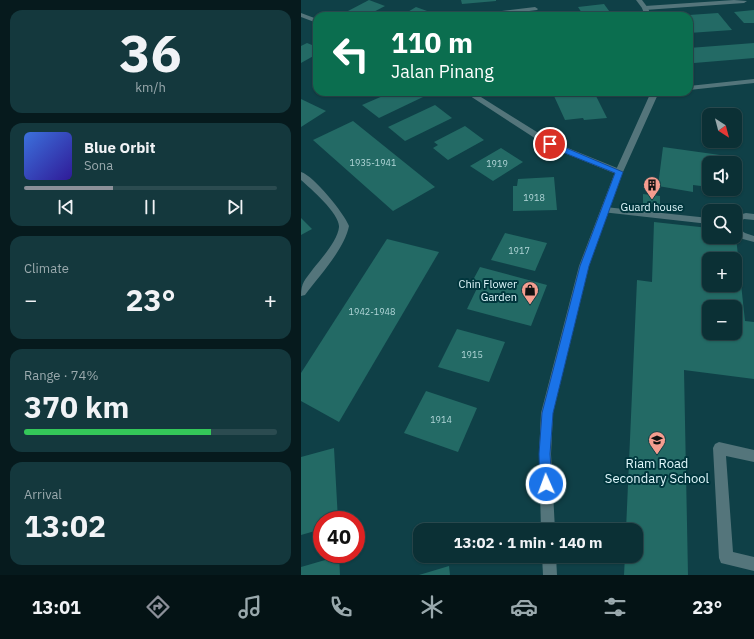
<!DOCTYPE html>
<html lang="en">
<head>
<meta charset="utf-8">
<style>
  :root { --surface:#0b3035; --page:#14383d; --text:#f1f3f6; --muted:#9aa9ad; --line:#2b4b50; --accent:#8c9099 }
  body { margin:0; font-family:"IBM Plex Sans",sans-serif; background:var(--page); color:var(--text); height:100vh; display:flex; flex-direction:column; font-size:15px; white-space:nowrap }
  * { box-sizing:border-box; margin:0 }
  p { font-size:13px; color:var(--muted) }
  .icon { flex:none; width:22px; height:22px; fill:none; stroke:currentColor; stroke-width:2; stroke-linecap:round; stroke-linejoin:round }
  .map { position:relative; flex:1; overflow:hidden }
  .side { display:flex; flex-direction:column; gap:10px; padding:10px; background:#061a1d; width:301px }
  .side>* { flex:none }
  .hud { position:absolute; left:12px; top:12px; width:380px; height:84px; border-radius:12px; box-shadow:0 1px 3px #0004,0 0 0 1px var(--line); background:#0b6e4f; color:#fff; overflow:hidden }
  .needle { width:26px; rotate:144deg }
  .controls { position:absolute; left:401px; top:108px; display:grid; gap:8px }
  .controls a { display:grid; place-items:center; width:40px; height:40px; border-radius:8px; background:var(--surface); box-shadow:0 1px 3px #0004,0 0 0 1px var(--line); font-size:20px }
  .speed { position:absolute; left:12px; top:511px; display:flex; gap:8px; font-size:20px; font-weight:700; text-align:center }
  .speed>* { display:grid; place-content:center; width:52px; height:52px; border-radius:50%; background:var(--surface); box-shadow:0 1px 3px #0004,0 0 0 1px var(--line); line-height:1 }
  .speed .limit { border:6px solid #d22; background:#fff; color:#111 }
  .pin { position:absolute; display:grid; place-items:center; width:34px; height:34px; color:#fff; margin:-17px; border:2px solid #fff; border-radius:50%; box-shadow:0 1px 4px #0007 }
  .me { position:absolute; width:44px; margin:-22px; rotate:358deg; stroke-linejoin:round; filter:drop-shadow(0 0 3px #0008) }
  .turn { display:flex; align-items:center; gap:14px; height:84px; padding:0 12px; font-size:18px }
  .turn .icon { width:52px; height:52px; stroke-width:2.5 }
  .turn b { display:block; font-size:28px; line-height:34px }
  .big { font-size:30px; font-weight:800; line-height:1.1 }
  .side .widget { flex:1; display:flex; flex-direction:column; justify-content:center; gap:6px; min-width:0; padding:0 14px; border-radius:12px; background:var(--page) }
  .side .dial { align-items:center; gap:0 }
  .dial b { font-size:52px; line-height:1 }
  .song { display:flex; align-items:center; gap:12px }
  .cover { width:48px; height:48px; border-radius:6px; background:linear-gradient(135deg,hsl(220 70% 55%),hsl(250 70% 35%)) }
  .played { height:4px; border-radius:2px; background:linear-gradient(90deg,var(--accent) 35%,var(--line) 35%) }
  .keys { display:flex; justify-content:space-around; direction:ltr }
  .heat { display:flex; justify-content:space-between; align-items:center; font-size:22px; direction:ltr }
  .charge { height:6px; border-radius:3px; background:linear-gradient(90deg,#34c759 74%,var(--line) 0) }
  .trip { position:absolute; left:112px; top:523px; width:230px; height:40px; border-radius:12px; background:var(--surface); box-shadow:0 1px 3px #0004,0 0 0 1px var(--line); font-weight:800; line-height:40px; text-align:center }
  .tab-bar { display:flex; height:64px; justify-content:space-around; align-items:center; background:#041315; color:var(--muted) }
  .tab-bar .icon { width:28px; height:28px }
  .tab-bar .current { color:var(--accent) }
  .tab-bar b { font-size:18px; color:var(--text) }
  main { display:flex; flex:1; min-height:0 }
  .map>svg:first-child { display:block }
  .building { fill:#236a65; fill-rule:evenodd }
  .lines { fill:none; stroke-linecap:round; stroke-linejoin:round }
  .service { fill:#54757b; fill-rule:evenodd }
  .minor { fill:#54757b; fill-rule:evenodd }
  .tertiary { fill:#54757b; fill-rule:evenodd }
  .route { fill:#1a73e8; stroke:#114b97 }
  .labels { text-anchor:middle; stroke-width:4; stroke-linejoin:round; paint-order:stroke }
  .number-label { font-size:9px; fill:#b2d6d8 }
  .poi-label { font-size:11px; fill:#e2fafe; stroke:#01363d }
  .near-poi-label { font-size:13px; fill:#e2fafe; stroke:#01363d }
</style>
</head>
<body>
<main>
<section class="side">
<div class="widget dial"><b>36</b><p>km/h</p></div>
<div class="widget">
<div class="song"><i class="cover"></i><div><b>Blue Orbit</b><p>Sona</p></div></div>
<div class="played"></div>
<div class="keys"><svg class="icon" aria-label="previous" viewBox="0 0 24 24"><path d="M18 5L8 12l10 7zM5 5v14"/></svg><svg class="icon" aria-label="pause" viewBox="0 0 24 24"><path d="M8 5v14M16 5v14"/></svg><svg class="icon" aria-label="next" viewBox="0 0 24 24"><path d="M6 5l10 7-10 7zM19 5v14"/></svg></div>
</div>
<div class="widget"><p>Climate</p>
<div class="heat"><a>−</a><b class="big">23°</b><a>+</a></div>
</div>
<div class="widget"><p>Range · 74%</p><b class="big">370 km</b><div class="charge"></div></div>
<div class="widget"><p>Arrival</p><b class="big">13:02</b></div>
</section>
<div class="map">
<svg width="453" height="575" viewBox="0 0 453 575">
  <rect width="100%" height="100%" fill="#0f4047"/>
  <g class="building">
    <path d="M68,0L84,6L65,16H60L47,11Z"/>
    <path d="M160,0H195V1L161,4Z"/>
    <path d="M303,4L311,15L283,16L277,7Z"/>
    <path d="M115,7L140,16H100Z"/>
    <path d="M453,10V23H443L433,12Z"/>
    <path d="M417,13L431,30L388,33V15Z"/>
    <path d="M6,43L16,47V54L0,63V46Z"/>
    <path d="M453,43V58L393,63L388,56V48Z"/>
    <path d="M91,92H115L122,97L78,118L61,105Z"/>
    <path d="M220,92H243V94L221,97Z"/>
    <path d="M285,92H293L306,118L283,120L282,118L264,120L253,96Z"/>
    <path d="M0,99L25,111L0,127Z"/>
    <path d="M134,105L151,118L104,141L87,127Z"/>
    <path d="M52,121L134,187L92,211L12,140Z"/>
    <path d="M164,126L183,140L147,160L132,148L137,145L133,142Z"/>
    <path d="M362,147L419,155V163H408V187L392,185V192L357,186Z"/>
    <path d="M200,148L222,162L192,181L169,166Z"/>
    <path d="M253,177L256,210L212,211V186H216L217,179Z"/>
    <path d="M342,194L359,196V205L342,203Z"/>
    <path d="M0,218L11,229L0,235Z"/>
    <path d="M353,222L408,228V237H435L444,321L453,322V379L383,370L387,575H323L324,556H335V530H325L336,280L351,282ZM408,259H434V285H408ZM408,307H434V333H408Z"/>
    <path d="M204,233L246,243L234,271L190,260Z"/>
    <path d="M86,239L138,252L38,422L0,401V373Z"/>
    <path d="M179,267L246,285L230,326L166,309L179,282L172,280Z"/>
    <path d="M156,329L204,342L188,382L137,367Z"/>
    <path d="M125,391L176,408L157,452L103,433Z"/>
    <path d="M33,448L37,520H21V529L0,535V457Z"/>
    <path d="M38,556L39,575H0V567Z"/>
    <path d="M148,566L149,575H118Z"/>
  </g>
  <g class="lines">
    <g class="service">
      <path d="M304,207L408,218V224L301,212L300,210L301,208Z"/>
      <path d="M445,213L453,214V220L443,219L434,225V216Z"/>
      <path d="M434,226L444,233L453,236V242L438,238L434,235Z"/>
      <path d="M418,442L453,450V462L425,456L432,552L453,557V571L420,563L418,558L412,448L414,444Z"/>
    </g>
    <g class="minor">
      <path d="M433,0L446,1L443,3L344,10L341,8L344,6Z"/>
      <path d="M234,7L237,9L236,10L191,16H173L176,14Z"/>
      <path d="M0,13L16,19V23L0,17Z"/>
      <path d="M453,79V83L388,90V86Z"/>
      <path d="M163,92H172L252,142L321,170L322,172L321,174H315L246,146Z"/>
      <path d="M0,172C13,176 43,213 48,226C43,250 18,276 4,295L0,296C0,282 4,280 12,269C20,259 37,240 38,227C39,214 10,189 0,180Z"/>
    </g>
    <g class="tertiary">
      <path d="M335,0H341L347,8L350,16H344L341,8Z"/>
      <path d="M350,92H358L322,172L288,266L252,413L250,454L254,530H240L238,454L240,413L278,266L314,172Z"/>
      <path d="M241,556H255L256,575H242Z"/>
    </g>
  </g>
  <path class="route" d="M246,142H251L322,172L288,266L252,413L249,454L251,484L249,488L245,490L241,488L239,484L238,454L241,413L279,266L314,173L246,146Z"/>
  <defs>
    <g id="building-pin" transform="scale(0.9)"><path d="M0 17L-7.5 6A9.5 9.5 0 1 1 7.5 6Z" fill="#f59d8f" stroke="#01363d"/><path d="M-4-6H4V6H1V3H-1V6H-4ZM-2.5-4.3h1.7v1.8h-1.7ZM.8-4.3h1.7v1.8H.8ZM-2.5-1h1.7V.8h-1.7ZM.8-1h1.7V.8H.8Z" fill="#111"/></g>
    <g id="shop-pin" transform="scale(0.9)"><path d="M0 17L-7.5 6A9.5 9.5 0 1 1 7.5 6Z" fill="#f59d8f" stroke="#01363d"/><path d="M-5-2.5h2.3a2.7 3.5 0 0 1 5.4 0H5L5.5 6h-11ZM-1.5-2.5h3a1.5 2.3 0 0 0-3 0Z" fill="#111"/></g>
    <g id="school-pin" transform="scale(0.9)"><path d="M0 17L-7.5 6A9.5 9.5 0 1 1 7.5 6Z" fill="#f59d8f" stroke="#01363d"/><path d="M0-5L7-2L0 1L-7-2ZM-4 1L0 2.5L4 1V4Q0 6-4 4Z" fill="#111"/></g>
  </defs>
  <g fill-rule="evenodd">
    <use href="#building-pin" x="351" y="185"/>
    <use href="#shop-pin" x="229" y="290"/>
    <use href="#school-pin" x="356" y="440"/>
  </g>
  <g class="labels">
    <g class="number-label">
      <text x="72" y="166">1935-1941</text>
      <text x="196" y="167">1919</text>
      <text x="233" y="201">1918</text>
      <text x="218" y="254">1917</text>
      <text x="71" y="315">1942-1948</text>
      <text x="171" y="358">1915</text>
      <text x="140" y="423">1914</text>
    </g>
    <g class="poi-label">
      <text x="351" y="211">Guard house</text>
      <text x="216" y="288" text-anchor="end">Chin Flower<tspan x="216" dy="13">Garden</tspan></text>
    </g>
    <g class="near-poi-label">
      <text x="356" y="468">Riam Road<tspan x="356" dy="15">Secondary School</tspan></text>
    </g>
  </g>
</svg>
<div class="controls">
<a><svg class="needle" viewBox="-14 -14 28 28"><path d="M0-13l5 13h-10z" fill="#e53935"/><path d="M0 13l5-13h-10z" fill="#9aa9ad"/></svg></a>
<a><svg class="icon" aria-label="sound" viewBox="0 0 24 24"><path d="M4 9h4l5-4v14l-5-4H4zM17 9q2 3 0 6"/></svg></a>
<a><svg class="icon" aria-label="search" viewBox="0 0 24 24"><circle cx="10" cy="10" r="6"/><path d="M15 15l6 6"/></svg></a>
<a>+</a>
<a>−</a>
</div>
<div class="speed"><div class="limit">40</div></div>
<div class="pin" style="left:249px;top:144px;background:#d93025"><svg class="icon" aria-label="arrive" viewBox="0 0 24 24"><path d="M6 21V4h12l-3 4 3 4H6"/></svg></div>
<svg class="me" style="left:245px;top:484px" viewBox="-20 -20 40 40"><circle r="17" fill="#1a73e8" stroke="#fff" stroke-width="3"/><path d="M0-11L8 9 0 5-8 9z" fill="#fff"/></svg>
<div class="trip">13:02 · 1 min · 140 m</div>
<div class="hud">
<div class="turn"><svg class="icon" aria-label="left" viewBox="0 0 24 24"><path d="M17 20v-9H6M10 6l-5 5 5 5"/></svg><div><b>110 m</b>Jalan Pinang</div></div>
</div>
</div>
</main>
<nav class="tab-bar">
<b>13:01</b>
<svg class="icon current" aria-label="directions" viewBox="0 0 24 24"><path d="M12 3l9 9-9 9-9-9zM9 14v-3h6M13 9l2 2-2 2"/></svg>
<svg class="icon" aria-label="music" viewBox="0 0 24 24"><path d="M9 18V5l10-2v13"/><circle cx="6" cy="18" r="3"/><circle cx="16" cy="16" r="3"/></svg>
<svg class="icon" aria-label="phone" viewBox="0 0 24 24"><path d="M5 4h4l2 5-3 2q2 4 5 5l2-3 5 2v4C11 20 4 13 5 4z"/></svg>
<svg class="icon" aria-label="climate" viewBox="0 0 24 24"><path d="M12 3v18M4 7l16 10M4 17L20 7"/></svg>
<svg class="icon" aria-label="car" viewBox="0 0 24 24"><path d="M5 17H2v-5l4-1 3-4h7l3 4 3 1v5h-3M9 17h6M6 11h13"/><circle cx="7" cy="17" r="2"/><circle cx="17" cy="17" r="2"/></svg>
<svg class="icon" aria-label="filters" viewBox="0 0 24 24"><path d="M4 7h16M4 17h16"/><circle cx="9" cy="7" r="2"/><circle cx="15" cy="17" r="2"/></svg>
<b>23°</b>
</nav>
</body>
</html>
